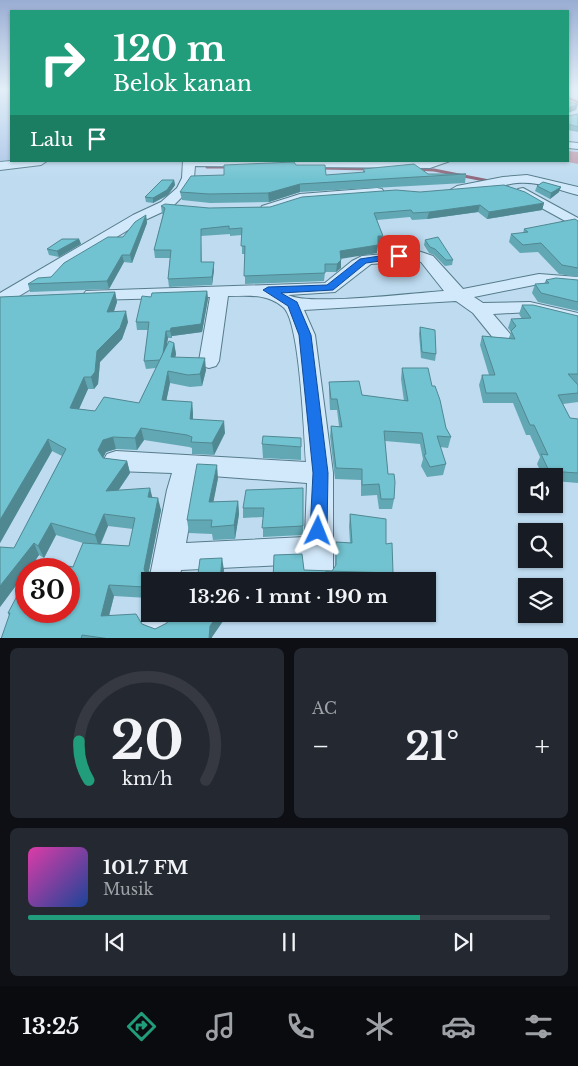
<!DOCTYPE html>
<html lang="id">
<head>
<meta charset="utf-8">
<style>
  :root { --surface:#171b24; --page:#242831; --text:#f1f3f6; --muted:#9ea1a6; --line:#363941; --accent:#229d7b }
  body { margin:0; font-family:"Libre Baskerville",serif; background:var(--page); color:var(--text); height:100vh; display:flex; flex-direction:column; font-size:19px; white-space:nowrap }
  * { box-sizing:border-box; margin:0 }
  p { font-size:16px; color:var(--muted) }
  .icon { flex:none; width:28px; height:28px; fill:none; stroke:currentColor; stroke-width:2; stroke-linecap:round; stroke-linejoin:round }
  .map { position:relative; height:638px; overflow:hidden }
  .details { display:flex; flex-direction:column; gap:10px; padding:10px; background:#0d0f14; flex:1 }
  .details>* { flex:none }
  .guide { position:absolute; left:10px; top:10px; width:559px; height:152px; border-radius:0px; box-shadow:0 1px 4px #0004; background:#229d7b; color:#fff; overflow:hidden }
  .controls { position:absolute; left:518px; top:468px; display:grid; gap:10px }
  .controls a { display:grid; place-items:center; width:45px; height:45px; border-radius:0px; background:var(--surface); box-shadow:0 1px 4px #0004; font-size:25px }
  .speed { position:absolute; left:15px; top:558px; display:flex; gap:10px; font-size:25px; font-weight:700; text-align:center }
  .speed>* { display:grid; place-content:center; width:65px; height:65px; border-radius:50%; background:var(--surface); box-shadow:0 1px 4px #0004; line-height:1 }
  .speed .limit { border:8px solid #d22; background:#fff; color:#111 }
  .pin { position:absolute; display:grid; place-items:center; width:42px; height:42px; color:#fff; margin:-21px; border-radius:10px; box-shadow:0 2px 8px #0006 }
  .me { position:absolute; width:55px; margin:-28px; rotate:2deg; stroke-linejoin:round; filter:drop-shadow(0 0 4px #0008) }
  .turn { display:flex; align-items:center; gap:18px; height:105px; padding:0 20px; font-size:22px }
  .turn .icon { width:65px; height:65px; stroke-width:2.5 }
  .turn b { display:block; font-size:35px; line-height:42px }
  .then { display:flex; align-items:center; height:48px; padding:0 20px; background:#0003; gap:10px; font-size:19px }
  .big { font-size:38px; font-weight:700; line-height:1.1 }
  .details .widget { flex:1; display:flex; flex-direction:column; justify-content:center; gap:8px; min-width:0; padding:0 18px; border-radius:8px; background:var(--page) }
  .details .dial { align-items:center; gap:0 }
  .dial svg { height:130px; overflow:visible; fill:none; stroke:var(--line); stroke-width:7; stroke-linecap:round; text-anchor:middle }
  .dial text { fill:var(--text); stroke:none }
  .song { display:flex; align-items:center; gap:15px }
  .cover { width:60px; height:60px; border-radius:8px; background:linear-gradient(135deg,hsl(320 70% 55%),hsl(220 70% 35%)) }
  .played { height:5px; border-radius:2px; background:linear-gradient(90deg,var(--accent) 75%,var(--line) 75%) }
  .keys { display:flex; justify-content:space-around; direction:ltr }
  .heat { display:flex; justify-content:space-between; align-items:center; font-size:28px; direction:ltr }
  .details .tiles { flex:1; display:grid; gap:10px; grid-template-columns:1fr 1fr }
  .widget:last-child { grid-column:span 2 }
  .trip { position:absolute; left:141px; top:572px; width:295px; height:50px; border-radius:0px; background:var(--surface); box-shadow:0 1px 4px #0004; font-weight:700; line-height:50px; text-align:center }
  .tabs { display:flex; height:80px; justify-content:space-around; align-items:center; background:#090b0e; color:var(--muted) }
  .tabs .icon { width:35px; height:35px }
  .tabs .on { color:var(--accent) }
  .tabs b { font-size:22px; color:var(--text) }
  .map>svg:first-child { display:block }
  .farmland { fill:#abc5e7 }
  .lines { fill:none; stroke-linecap:round; stroke-linejoin:round }
  .stream-far1 { stroke:#90697d; stroke-width:2.5 }
  .stream { stroke:#90697d; stroke-width:3 }
  .river { fill:#c2a2b4; fill-rule:evenodd }
  .street-casing { stroke:#567c8a; stroke-width:2 }
  .street { fill:#d2e9fb; fill-rule:evenodd }
  .wall { fill:#62a8b4; fill-rule:evenodd }
  .shaded-wall { fill:#508892 }
  .building { fill:#72c3d1; stroke:#508892 }
  .route { fill:#1a73e8; stroke:#114b97 }
</style>
</head>
<body>
<div class="map">
<svg width="578" height="639" viewBox="0 0 578 639">
  <rect width="100%" height="100%" fill="#bedbf0"/>
  <path class="farmland" d="M0,90H11V161L0,165Z"/>
  <g class="lines">
    <path class="stream-far1" d="M568,98L578,102"/>
    <g class="stream">
      <path d="M207,167H229"/>
      <path d="M320,168L371,169"/>
      <path d="M415,169L434,170L489,181"/>
    </g>
    <path class="river" d="M568,151L578,152V164L563,161H568Z"/>
    <g class="street-casing">
      <g id="street">
        <path d="M568,142L578,143V149L568,148Z"/>
        <path d="M11,161H47L41,165L0,170V162Z"/>
        <path d="M183,161H450L430,168L195,166L194,178L189,190L171,208L143,221L6,304L0,305V293L133,215L161,202L177,188L182,178Z"/>
        <path d="M527,175L578,187V195C558,190 539,181 517,183C497,185 473,198 452,193L450,190L457,186L503,177Z"/>
        <path d="M377,188L382,189L384,192L382,195L302,202L283,210L267,213L260,209L262,206L300,194Z"/>
        <path d="M523,188L578,218V228L518,195L516,192L518,189Z"/>
        <path d="M418,251L433,256L463,289L539,274L578,277V287L539,284L474,297L483,303L530,302L578,313V325L530,312L493,314L511,335L508,339L501,341L494,339L473,313L456,301L304,310L315,335L333,473V577L331,581H305L303,564L181,570L179,581H150V584L149,581L167,490L172,473L116,471L107,468L103,461L107,454L116,451L306,462C304,435 300,320 283,307C266,293 249,296 228,296L219,361L216,366L209,368L202,366L199,361L210,297L92,300L86,299L83,295L86,291L325,283L352,261L362,256ZM417,261L421,262L444,291C415,293 308,306 288,295L335,292L371,264ZM198,475L307,483L305,537L186,543Z"/>
        <path d="M150,602V614H175L168,634L158,639L146,634L141,623Z"/>
      </g>
    </g>
    <use href="#street" class="street"/>
  </g>
  <g class="wall">
    <path d="M568,99L569,102L576,110L568,112V116L578,114V132L568,130Z"/>
    <path d="M296,165L326,175L363,173V169L428,174H466L465,183L300,192L269,202L210,203L182,200L180,192L224,175Z"/>
    <path d="M174,180L175,185L168,195L153,203L146,202L145,197Z"/>
    <path d="M537,186L559,192L550,199L535,191Z"/>
    <path d="M544,203L542,210L487,219L478,212L427,219L412,220L410,217L377,220L382,243L378,244L377,253L341,258V268L336,272H325L324,281L245,284V254H242V235L230,236V234L201,236L202,262L214,270L212,285L169,287L168,279L170,258H155L154,250L163,214H162L161,206L209,208Z"/>
    <path d="M146,215L147,223L132,263L124,262L109,289L30,292L28,284L51,277L123,237Z"/>
    <path d="M578,221V277L559,274L538,252L520,253L509,242L511,234L523,233L524,229Z"/>
    <path d="M79,239L81,244L59,257L49,255L47,249Z"/>
    <path d="M425,240L453,260L452,265L445,266L434,255L429,253L424,245Z"/>
    <path d="M546,280H578V311L538,302L532,293L535,284H544Z"/>
    <path d="M207,291L208,299L202,332L172,336V338H168L166,346L174,343L176,354L175,357L206,370L202,386L190,387L170,383L166,401L192,402L193,414V420L225,433L214,455L192,454V448L189,447L144,440L137,450L116,449L106,452L103,458L127,461L130,473L118,491L152,497L161,510L149,571L150,593L148,598L114,596L109,616L142,624L155,629L167,623L170,614H222L223,621L212,637V639H1L9,616L8,613L73,567L83,543L56,535L44,558L39,555L29,569H26V572L0,607V547L14,548L62,456L52,451L0,543V297L115,292L117,302L114,311L128,322L122,339L100,362L98,384L94,389H88L79,409L95,411L139,403L156,368L146,369L144,361L148,330H137L136,322L151,297ZM108,526L133,529L129,546L101,544Z"/>
    <path d="M522,305L578,316V384H577L578,385V402L563,404L570,418L578,419V483L554,481V476H543L537,464L540,457L530,435H526L513,403H483L479,385L482,375H489L480,345L482,336L509,338L511,332L508,328L511,319H522L519,314Z"/>
    <path d="M420,327L436,354L435,361L421,358L419,334Z"/>
    <path d="M402,368L432,386L446,428L451,437L448,448L440,447L446,464L443,475L427,477L421,466L423,459L420,444L385,441L388,474L394,499L392,509H379L377,495L361,496V480L335,479L330,436L331,426H339L337,410H330L329,392V382L362,395L404,401L401,379Z"/>
    <path d="M262,444L301,447V460L263,458Z"/>
    <path d="M218,478L213,502L238,501L239,514L235,539L213,540L212,534L189,533L187,520Z"/>
    <path d="M303,488V535L263,537V517L243,518V508Z"/>
    <path d="M350,514L386,544L393,573L391,581H273L304,570L332,571L335,567L336,542L350,543L349,526Z"/>
    <rect x="273" y="614" width="48" height="1"/>
  </g>
  <g class="shaded-wall">
    <path d="M578,104L576,110L568,113V108Z"/>
    <path d="M174,180L175,185L168,195L153,203V198Z"/>
    <path d="M300,184V192L269,202L268,193Z"/>
    <path d="M561,187L559,192L550,199L551,193Z"/>
    <path d="M544,203L542,210L487,219L489,212Z"/>
    <path d="M480,205L478,212L427,219L429,212Z"/>
    <path d="M146,215L147,223L132,263L130,255Z"/>
    <path d="M378,236H383L382,243L377,244Z"/>
    <path d="M79,239L81,244L59,257L57,251Z"/>
    <path d="M378,245L377,253L340,259V251Z"/>
    <path d="M122,255L124,262L109,289L107,281Z"/>
    <path d="M341,260V268L336,272L337,264Z"/>
    <path d="M214,262V270L212,285V277Z"/>
    <path d="M207,291L208,299L202,332L172,336V338L170,331L171,328Z"/>
    <path d="M115,292L117,302L110,323L107,312Z"/>
    <path d="M126,311L128,322L122,339L100,362L98,384L94,389L91,377L97,351Z"/>
    <path d="M166,331L168,338L164,368L162,360Z"/>
    <path d="M174,343L176,354L173,369L171,357Z"/>
    <path d="M205,358L206,370L202,386L200,374Z"/>
    <path d="M168,371L170,383L164,412L162,400Z"/>
    <path d="M84,377L88,389L74,420L70,408Z"/>
    <path d="M192,402L193,414L192,431L190,419Z"/>
    <path d="M224,421L225,433L214,455L212,443Z"/>
    <path d="M141,428L144,440L137,450L135,438Z"/>
    <path d="M113,437L116,449L106,452L101,462L98,450L103,440Z"/>
    <path d="M48,439L52,451L0,543V520Z"/>
    <path d="M127,461L130,473L109,504L106,491Z"/>
    <path d="M217,465L218,478L211,515L209,502Z"/>
    <path d="M150,488L153,500L148,497Z"/>
    <path d="M158,498L161,510L148,575L149,571L152,581H150V593L148,598L145,587L144,569Z"/>
    <path d="M238,501L239,514L235,539L234,525Z"/>
    <path d="M104,514L108,526L99,547L95,535Z"/>
    <path d="M51,523L56,535L44,558L38,546Z"/>
    <path d="M34,543L39,555L29,569H26V572L0,607V586Z"/>
    <path d="M222,558L224,570L223,581H220Z"/>
    <path d="M109,585L114,596L106,627L101,616Z"/>
    <path d="M219,614H222L223,621L212,637V639H209L210,626Z"/>
  </g>
  <g class="building">
    <path d="M568,99L569,102L578,104L568,108V116L578,114V127L568,124Z"/>
    <path d="M294,162L296,165H325L326,175L365,172L363,169L414,164L428,174H466L300,184L268,193L209,194L180,192L191,176L224,175V165Z"/>
    <path d="M162,180H174L167,190L153,198L145,197Z"/>
    <path d="M543,182L561,187L551,193L537,186Z"/>
    <path d="M504,185L525,192L544,203L489,212L480,205L429,212L413,213L411,210L374,213L383,236H378V245L340,251L341,260L337,264H325V273L244,276L245,246H241L242,228L229,229V226L201,229V262H214L212,277L168,279L171,250H154L165,208L161,206L165,204L209,208L270,207L302,197L396,190L420,192Z"/>
    <path d="M146,215L130,255H122L107,281L28,284L38,278L51,277L64,263L108,237H123L135,222Z"/>
    <path d="M575,219L578,221V268L562,265L541,243L523,245L511,234L528,232L524,229Z"/>
    <path d="M438,237L453,260H446L435,249L430,247L425,240Z"/>
    <path d="M62,239H79L57,251L47,249Z"/>
    <path d="M556,278L578,280V302L541,293L535,284L549,283L546,280Z"/>
    <path d="M207,291L201,324L171,328L170,331H166L163,354L160,360L144,361L149,322H136L142,296L151,297L152,293Z"/>
    <path d="M115,292L107,312L126,311L120,328L97,351L95,372L91,377H84L70,408L95,411L104,397L139,403L169,341L174,343L171,357L205,358L200,374L188,375L168,371L162,400L192,402L190,419L224,421L212,443L191,442L192,437L187,435L141,428L135,438L113,437L103,440L98,450L103,458L127,461L106,491L150,488L148,497L158,498L144,569L146,574L149,571L145,587L109,585L101,616L136,614L142,624L155,629L167,623L170,614H219L210,626L209,639H110L82,635L81,639H1L10,613H8L26,579V611H69V569H32L36,560L73,567L83,543L129,546L135,518L104,514L95,535L51,523L38,546L34,543L0,586V547L14,548L66,449L48,439L0,520V297Z"/>
    <path d="M522,305H533L578,316V374H568L578,385V393L558,395L570,418L578,419V473L549,471L541,454L548,455L534,425H530L516,393H486L482,375H495L482,336L515,339L511,331L516,326L511,319L531,318Z"/>
    <path d="M420,327L435,330L436,354L422,352Z"/>
    <path d="M402,368H428L432,386H435L440,400L446,428L451,437L437,436L446,464L430,467L424,455L426,454L422,433L384,431L388,474H394L395,482L394,499H381L379,484L362,485V469L336,468L331,426L342,427L337,399H331L329,382L359,381L362,395L408,401Z"/>
    <path d="M263,436L301,438V447L262,444Z"/>
    <path d="M197,464L217,465L209,502L238,501L234,525L211,527L212,520H187Z"/>
    <path d="M303,488V526L262,528L264,508H243L246,490Z"/>
    <path d="M350,514L386,519V544L392,543L393,573L326,571L324,581H273L274,555L302,554L304,570L332,571L336,565V542L352,543Z"/>
    <path d="M222,558L220,581H197L200,559Z"/>
  </g>
  <linearGradient id="sky" x2="0" y2="1"><stop stop-color="#99add3"/><stop offset="0.5" stop-color="#e2eff8"/><stop offset="1" stop-color="#e2eff8" stop-opacity="0"/></linearGradient>
  <rect width="578" height="179" fill="url(#sky)"/>
  <path class="route" d="M399,253L404,256L402,258L366,263L333,290L281,293L297,302L311,335L328,473L327,531L324,536L318,538L312,536L310,531L313,473L299,335L288,306L263,290L268,287L327,285L360,259Z"/>
</svg>
<div class="controls">
<a><svg class="icon" aria-label="sound" viewBox="0 0 24 24"><path d="M4 9h4l5-4v14l-5-4H4zM17 9q2 3 0 6"/></svg></a>
<a><svg class="icon" aria-label="search" viewBox="0 0 24 24"><circle cx="10" cy="10" r="6"/><path d="M15 15l6 6"/></svg></a>
<a><svg class="icon" aria-label="layers" viewBox="0 0 24 24"><path d="M12 4l9 5-9 5-9-5zM3 14l9 5 9-5"/></svg></a>
</div>
<div class="speed"><div class="limit">30</div></div>
<div class="pin" style="left:399px;top:256px;background:#d93025"><svg class="icon" aria-label="arrive" viewBox="0 0 24 24"><path d="M6 21V4h12l-3 4 3 4H6"/></svg></div>
<svg class="me" style="left:318px;top:531px" viewBox="-20 -20 40 40"><path d="M0-17L14 15 0 8-14 15z" fill="#1a73e8" stroke="#fff" stroke-width="4"/></svg>
<div class="trip">13:26 · 1 mnt · 190 m</div>
<div class="guide">
<div class="turn"><svg class="icon" aria-label="right" viewBox="0 0 24 24"><path d="M7 20v-9h11M14 6l5 5-5 5"/></svg><div><b>120 m</b>Belok kanan</div></div>
<div class="then">Lalu<svg class="icon" aria-label="arrive" viewBox="0 0 24 24"><path d="M6 21V4h12l-3 4 3 4H6"/></svg></div>
</div>
</div>
<section class="details">
<div class="tiles">
<div class="widget dial"><svg viewBox="0 0 100 80">
<path d="M14 69A42 42 0 1 1 86 69"/>
<path d="M14 69A42 42 0 0 1 8 45" stroke="#229d7b"/>
<text x="50" y="56" font-size="32" font-weight="700">20</text>
<text x="50" y="72" font-size="11">km/h</text>
</svg></div>
<div class="widget"><p>AC</p>
<div class="heat"><a>−</a><b class="big">21°</b><a>+</a></div>
</div>
<div class="widget">
<div class="song"><i class="cover"></i><div><b>101.7 FM</b><p>Musik</p></div></div>
<div class="played"></div>
<div class="keys"><svg class="icon" aria-label="previous" viewBox="0 0 24 24"><path d="M18 5L8 12l10 7zM5 5v14"/></svg><svg class="icon" aria-label="pause" viewBox="0 0 24 24"><path d="M8 5v14M16 5v14"/></svg><svg class="icon" aria-label="next" viewBox="0 0 24 24"><path d="M6 5l10 7-10 7zM19 5v14"/></svg></div>
</div>
</div>
</section>
<nav class="tabs">
<b>13:25</b>
<svg class="icon on" aria-label="directions" viewBox="0 0 24 24"><path d="M12 3l9 9-9 9-9-9zM9 14v-3h6M13 9l2 2-2 2"/></svg>
<svg class="icon" aria-label="music" viewBox="0 0 24 24"><path d="M9 18V5l10-2v13"/><circle cx="6" cy="18" r="3"/><circle cx="16" cy="16" r="3"/></svg>
<svg class="icon" aria-label="phone" viewBox="0 0 24 24"><path d="M5 4h4l2 5-3 2q2 4 5 5l2-3 5 2v4C11 20 4 13 5 4z"/></svg>
<svg class="icon" aria-label="climate" viewBox="0 0 24 24"><path d="M12 3v18M4 7l16 10M4 17L20 7"/></svg>
<svg class="icon" aria-label="car" viewBox="0 0 24 24"><path d="M5 17H2v-5l4-1 3-4h7l3 4 3 1v5h-3M9 17h6M6 11h13"/><circle cx="7" cy="17" r="2"/><circle cx="17" cy="17" r="2"/></svg>
<svg class="icon" aria-label="filters" viewBox="0 0 24 24"><path d="M4 7h16M4 17h16"/><circle cx="9" cy="7" r="2"/><circle cx="15" cy="17" r="2"/></svg>
</nav>
</body>
</html>
